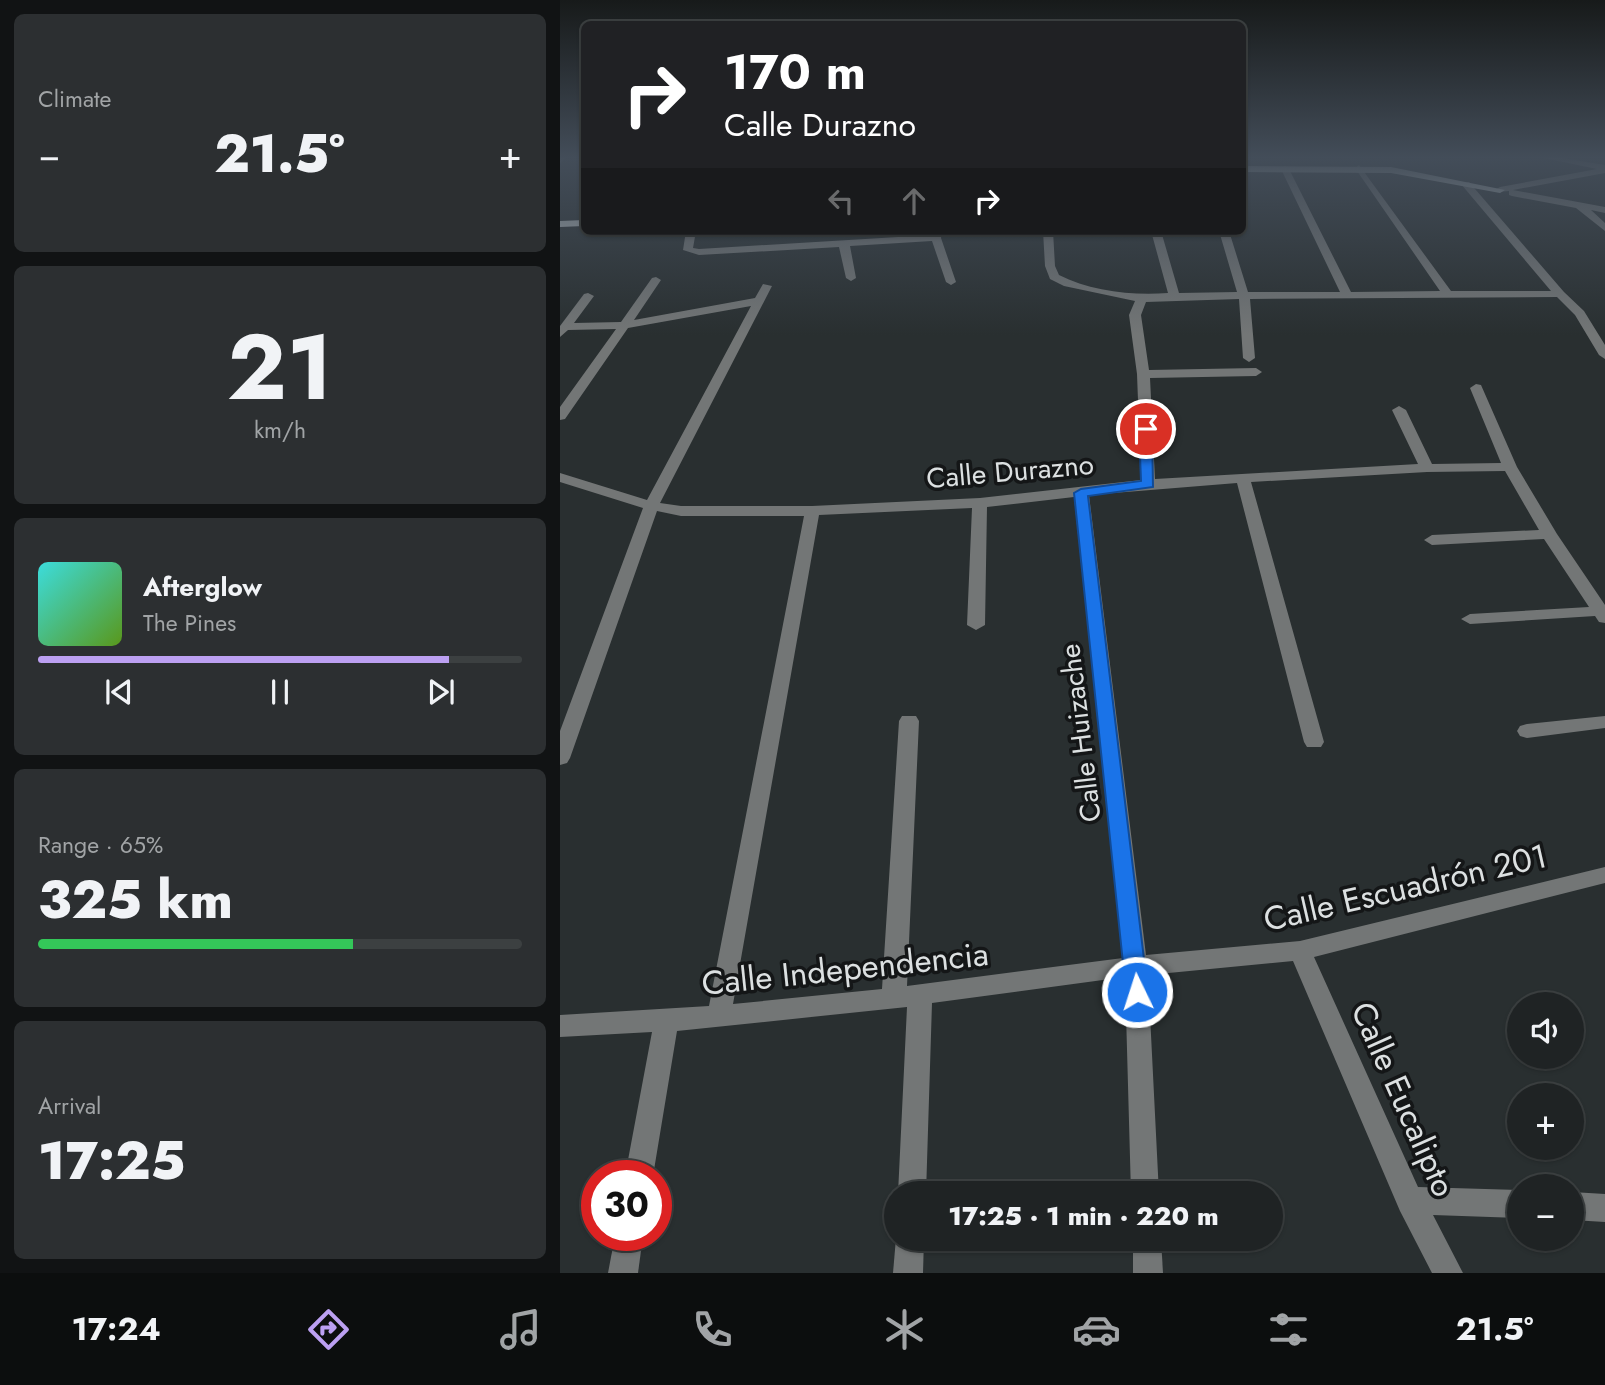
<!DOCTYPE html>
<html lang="en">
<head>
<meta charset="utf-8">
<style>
  :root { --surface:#1f2324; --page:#2c2f31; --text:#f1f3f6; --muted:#a1a4a6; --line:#3c4041; --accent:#bca0f2 }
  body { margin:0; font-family:Jost,sans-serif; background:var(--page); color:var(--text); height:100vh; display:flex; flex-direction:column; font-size:26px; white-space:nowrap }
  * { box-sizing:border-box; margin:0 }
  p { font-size:23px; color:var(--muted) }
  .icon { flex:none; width:38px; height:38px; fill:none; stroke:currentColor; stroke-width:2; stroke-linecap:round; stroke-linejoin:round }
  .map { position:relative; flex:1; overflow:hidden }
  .sheet { display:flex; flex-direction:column; gap:14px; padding:14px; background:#111314; width:560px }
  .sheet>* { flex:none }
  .hud { position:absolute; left:21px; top:21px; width:665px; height:214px; border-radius:10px; box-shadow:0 2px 5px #0004,0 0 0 2px var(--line); background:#202124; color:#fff; overflow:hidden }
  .tools { position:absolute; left:947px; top:992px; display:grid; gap:14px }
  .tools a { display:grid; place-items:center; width:77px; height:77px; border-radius:50%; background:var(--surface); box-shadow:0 2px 5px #0004,0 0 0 2px var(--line); font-size:35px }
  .speed { position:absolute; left:21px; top:1160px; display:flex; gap:14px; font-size:35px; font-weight:700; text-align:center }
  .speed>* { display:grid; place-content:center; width:91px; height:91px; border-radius:50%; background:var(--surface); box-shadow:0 2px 5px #0004,0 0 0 2px var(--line); line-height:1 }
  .speed .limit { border:10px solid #d22; background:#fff; color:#111 }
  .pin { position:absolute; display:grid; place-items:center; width:60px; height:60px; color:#fff; margin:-30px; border:4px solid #fff; border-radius:50%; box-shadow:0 2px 7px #0007 }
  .me { position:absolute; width:77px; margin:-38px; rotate:356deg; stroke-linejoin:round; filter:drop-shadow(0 0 5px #0008) }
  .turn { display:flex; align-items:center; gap:24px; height:147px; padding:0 28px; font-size:32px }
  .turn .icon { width:91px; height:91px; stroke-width:2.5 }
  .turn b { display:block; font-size:49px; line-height:60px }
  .lanes { display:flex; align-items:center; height:66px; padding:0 28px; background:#0003; justify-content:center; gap:35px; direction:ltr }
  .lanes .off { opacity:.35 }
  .big { font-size:52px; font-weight:800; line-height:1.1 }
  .sheet .card { flex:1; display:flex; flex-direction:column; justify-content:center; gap:10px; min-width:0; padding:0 24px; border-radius:10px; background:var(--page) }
  .sheet .dial { align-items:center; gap:0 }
  .dial b { font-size:91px; line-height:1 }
  .song { display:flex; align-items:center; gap:21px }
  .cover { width:84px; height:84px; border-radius:10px; background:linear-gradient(135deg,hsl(180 70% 55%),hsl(90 70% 35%)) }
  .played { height:7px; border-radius:4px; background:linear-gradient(90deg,var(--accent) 85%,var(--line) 85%) }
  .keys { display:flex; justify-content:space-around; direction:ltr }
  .heat { display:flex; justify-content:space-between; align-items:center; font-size:38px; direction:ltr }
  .charge { height:10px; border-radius:5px; background:linear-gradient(90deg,#34c759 65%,var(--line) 0) }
  .trip { position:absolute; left:324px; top:1181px; width:399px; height:70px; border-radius:35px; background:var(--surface); box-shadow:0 2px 5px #0004,0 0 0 2px var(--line); font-weight:800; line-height:70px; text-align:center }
  .menu { display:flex; height:112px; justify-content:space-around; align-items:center; background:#0c0e0e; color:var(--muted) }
  .menu .icon { width:49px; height:49px }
  .menu .active { color:var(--accent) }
  .menu b { font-size:32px; color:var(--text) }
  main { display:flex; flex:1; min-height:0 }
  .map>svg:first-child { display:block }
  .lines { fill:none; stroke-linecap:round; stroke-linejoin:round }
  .minor { fill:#737676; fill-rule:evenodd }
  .major { fill:#b7bebf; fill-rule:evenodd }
  .route { fill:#1a73e8; stroke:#114b97; stroke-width:2 }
  .labels { text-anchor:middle; stroke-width:7; stroke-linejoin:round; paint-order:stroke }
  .street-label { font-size:28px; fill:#dce0e1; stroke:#141617 }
  .near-street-label { font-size:33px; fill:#dce0e1; stroke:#141617 }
</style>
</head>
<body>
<main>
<section class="sheet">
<div class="card"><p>Climate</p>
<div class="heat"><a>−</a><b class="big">21.5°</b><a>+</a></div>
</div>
<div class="card dial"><b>21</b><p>km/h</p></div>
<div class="card">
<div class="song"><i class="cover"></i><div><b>Afterglow</b><p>The Pines</p></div></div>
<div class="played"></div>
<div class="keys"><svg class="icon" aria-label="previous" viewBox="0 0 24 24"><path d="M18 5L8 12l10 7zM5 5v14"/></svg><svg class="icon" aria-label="pause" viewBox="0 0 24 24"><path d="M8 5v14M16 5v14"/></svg><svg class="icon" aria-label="next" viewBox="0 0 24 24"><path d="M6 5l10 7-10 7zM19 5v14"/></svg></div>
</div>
<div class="card"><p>Range · 65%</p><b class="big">325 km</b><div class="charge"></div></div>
<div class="card"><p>Arrival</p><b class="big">17:25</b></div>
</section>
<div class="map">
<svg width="1045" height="1273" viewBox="0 0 1045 1273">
  <rect width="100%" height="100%" fill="#292f30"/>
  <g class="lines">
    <g class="minor">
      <path d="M0,157H7L0,163Z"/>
      <path d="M979,157H996L1045,165V173L953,190L1045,207V213L1031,210L1045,223V231L1016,208L952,196L949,195V191L937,192L935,190L940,187L1037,169Z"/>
      <path d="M799,165L891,291H991L901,184L909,182L1004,292L1024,311L1045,345V359L1039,355L1015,315L997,297L690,299L695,358L689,362L683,358L679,299L586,302L581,315L589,370L696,368L702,372L696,376L590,378L595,479L858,464L832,410L839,406L846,410L872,464L941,463L910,388L916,384L921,385L957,467L997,534L1045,605V623L1039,622L1035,616L910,624L901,619L910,614L1029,607L984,539L872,545L864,540L872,535L979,530L945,471L867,472L691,482L764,742L761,747H747L744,742L677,483L529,495L586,955L740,941L1045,867V883L754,957L858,1187L959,1190V1218L873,1215L903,1273H872L840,1211L733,961L588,975L599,1194H571L565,977L372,1003L366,1194H338L347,1007L117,1031L93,1176H65L92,1032L0,1037V1015L149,1006L244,516H121L97,511L10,758L7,763L0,765V731L83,508L0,482V473L87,500L191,306L68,328L5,419L0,420V407L56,329L8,330L0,337V326L24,294L28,293L34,296L14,323L61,322L92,278L96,277L101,280L74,320L195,298L203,284L212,286L100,503L121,506H252L420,498L581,480L577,374L569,315L575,301L504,286L490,279L485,266L483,231H493L495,266L499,275C530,291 573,296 608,293L591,231H601L619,293L677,292L659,231H669L688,292H780L721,169L725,166L729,169L791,292L880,291L795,168ZM514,497L563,958L347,986L359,721L356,716H342L339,721L322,989L173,1004L259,515L412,508L407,625L416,630L425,625L427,507Z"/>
      <path d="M126,231H136L133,248L139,249L371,235L372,231H382L381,238L396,282L391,285L386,282L372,241L290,246L296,278L291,281L286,278L279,247L139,255L123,250Z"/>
      <path d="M1045,716V728L967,738L960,736L957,731L960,726L967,724Z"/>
      <path d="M1012,1192L1045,1194V1222L1012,1220Z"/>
      <path d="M55,1236H83L78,1273H48Z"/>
      <path d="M336,1238L364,1239L363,1273H333Z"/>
      <path d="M573,1239H601L603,1273H573Z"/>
    </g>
    <g class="major">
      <path d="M682,166L831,167L945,190L940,193L831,173L682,172Z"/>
      <path d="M24,220V226L0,227V221Z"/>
    </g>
  </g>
  <linearGradient id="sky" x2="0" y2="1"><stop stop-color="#171a1a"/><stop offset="0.47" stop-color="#434d59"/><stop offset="1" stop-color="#434d59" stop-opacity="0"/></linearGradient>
  <rect width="1045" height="335" fill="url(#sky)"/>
  <path class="route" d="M586,425L592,429L593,487L528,496L588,992L585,998L577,1001L569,998L566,992L514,493L521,489L581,481L579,429Z"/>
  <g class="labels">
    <g class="street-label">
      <text transform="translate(450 471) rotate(-5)" y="10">Calle Durazno</text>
      <text transform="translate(520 733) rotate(-97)" y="10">Calle Huizache</text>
    </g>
    <g class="near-street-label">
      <text transform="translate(845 887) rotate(-13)" y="12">Calle Escuadrón 201</text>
      <text transform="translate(285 968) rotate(-6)" y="12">Calle Independencia</text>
      <text transform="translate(844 1099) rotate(66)" y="12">Calle Eucalipto</text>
    </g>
  </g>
</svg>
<div class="tools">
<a><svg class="icon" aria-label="sound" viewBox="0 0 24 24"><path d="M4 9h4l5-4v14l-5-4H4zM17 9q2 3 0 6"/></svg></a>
<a>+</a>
<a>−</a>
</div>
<div class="speed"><div class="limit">30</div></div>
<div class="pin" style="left:586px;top:429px;background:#d93025"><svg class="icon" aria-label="arrive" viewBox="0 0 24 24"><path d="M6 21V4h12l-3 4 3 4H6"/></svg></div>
<svg class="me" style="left:577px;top:992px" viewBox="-20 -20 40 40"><circle r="17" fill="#1a73e8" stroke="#fff" stroke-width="3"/><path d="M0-11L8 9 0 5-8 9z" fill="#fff"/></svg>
<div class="trip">17:25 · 1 min · 220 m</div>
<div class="hud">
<div class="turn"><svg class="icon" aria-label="right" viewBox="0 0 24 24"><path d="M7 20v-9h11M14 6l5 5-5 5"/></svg><div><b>170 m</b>Calle Durazno</div></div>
<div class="lanes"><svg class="icon off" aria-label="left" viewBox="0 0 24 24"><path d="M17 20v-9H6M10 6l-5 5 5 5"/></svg><svg class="icon off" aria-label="ahead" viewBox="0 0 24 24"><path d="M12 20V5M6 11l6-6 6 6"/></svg><svg class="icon" aria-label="right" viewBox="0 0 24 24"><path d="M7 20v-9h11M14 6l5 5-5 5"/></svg></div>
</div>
</div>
</main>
<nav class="menu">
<b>17:24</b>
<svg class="icon active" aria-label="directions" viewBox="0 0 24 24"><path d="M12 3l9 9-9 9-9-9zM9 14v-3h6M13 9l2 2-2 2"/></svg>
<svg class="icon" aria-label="music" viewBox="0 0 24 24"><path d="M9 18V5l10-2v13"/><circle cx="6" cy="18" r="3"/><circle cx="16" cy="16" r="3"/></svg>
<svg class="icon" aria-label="phone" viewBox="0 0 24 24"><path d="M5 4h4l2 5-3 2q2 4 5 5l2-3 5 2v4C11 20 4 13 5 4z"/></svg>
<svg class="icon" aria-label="climate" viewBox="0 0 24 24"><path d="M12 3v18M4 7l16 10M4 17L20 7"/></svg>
<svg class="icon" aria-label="car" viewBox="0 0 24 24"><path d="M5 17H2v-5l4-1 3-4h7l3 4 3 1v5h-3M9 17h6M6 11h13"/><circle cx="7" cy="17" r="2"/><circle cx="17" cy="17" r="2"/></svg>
<svg class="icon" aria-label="filters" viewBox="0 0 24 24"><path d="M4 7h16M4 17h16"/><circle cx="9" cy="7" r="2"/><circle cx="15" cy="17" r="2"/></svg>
<b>21.5°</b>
</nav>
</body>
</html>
